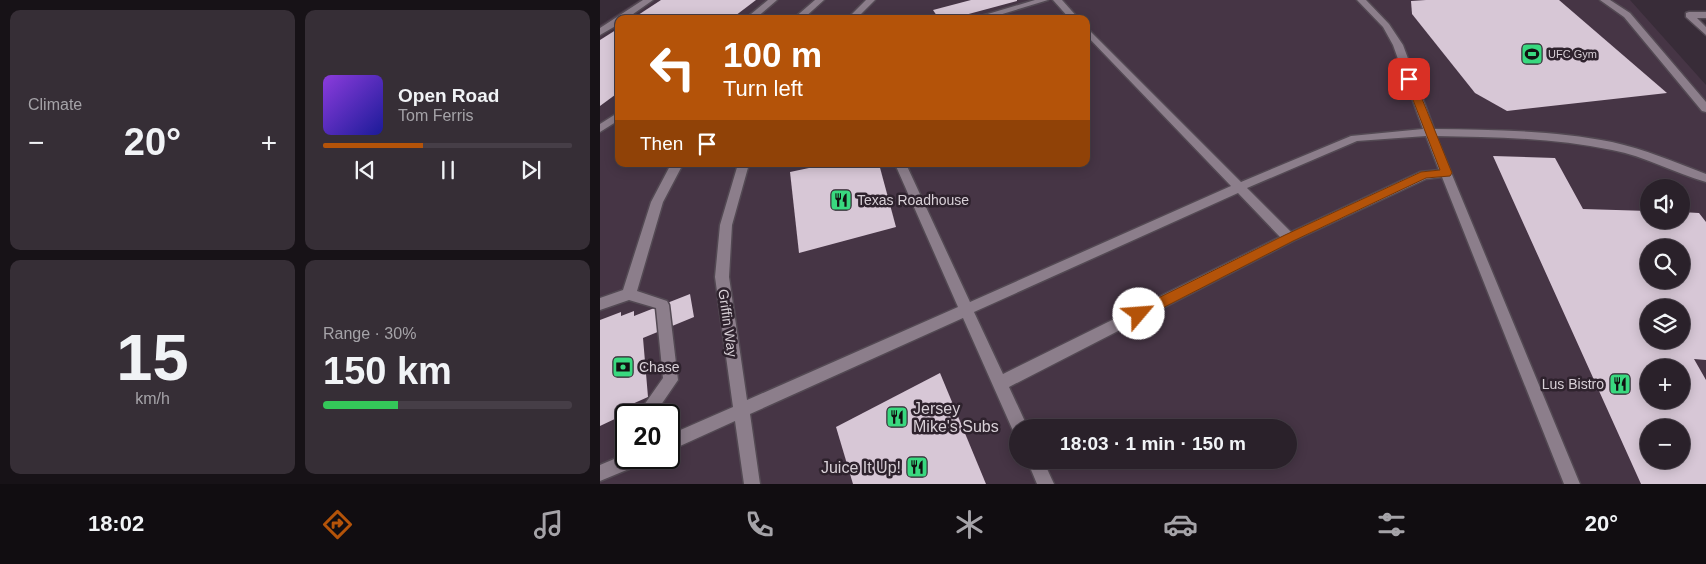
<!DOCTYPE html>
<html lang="en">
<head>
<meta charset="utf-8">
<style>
  :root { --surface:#2a212a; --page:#362e36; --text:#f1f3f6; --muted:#a5a3a8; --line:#463e47; --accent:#b45309 }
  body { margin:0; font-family:Arial,sans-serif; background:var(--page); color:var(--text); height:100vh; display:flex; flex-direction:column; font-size:19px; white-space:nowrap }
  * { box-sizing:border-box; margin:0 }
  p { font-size:16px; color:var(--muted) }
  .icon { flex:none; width:28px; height:28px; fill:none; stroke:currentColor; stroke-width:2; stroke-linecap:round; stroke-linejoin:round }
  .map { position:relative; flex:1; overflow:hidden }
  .drawer { display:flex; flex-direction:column; gap:10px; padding:10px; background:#171217; width:600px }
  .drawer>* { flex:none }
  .top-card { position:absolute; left:15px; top:15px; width:475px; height:152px; border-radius:10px; box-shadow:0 2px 12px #0003,0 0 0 1px var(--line); background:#b45309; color:#fff; overflow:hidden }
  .controls { position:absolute; left:1040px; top:179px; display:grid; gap:10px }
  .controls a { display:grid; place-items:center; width:50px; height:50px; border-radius:50%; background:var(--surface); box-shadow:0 2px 12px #0003,0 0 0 1px var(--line); font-size:25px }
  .speed { position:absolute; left:15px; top:404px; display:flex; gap:10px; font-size:25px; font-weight:700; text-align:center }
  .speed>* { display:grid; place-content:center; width:65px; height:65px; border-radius:50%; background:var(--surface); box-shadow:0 2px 12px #0003,0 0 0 1px var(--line); line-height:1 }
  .speed .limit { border:2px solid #111; border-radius:8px; background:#fff; color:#111 }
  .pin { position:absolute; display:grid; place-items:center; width:42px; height:42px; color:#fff; margin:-21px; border-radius:10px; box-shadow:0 2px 8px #0006 }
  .me { position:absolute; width:55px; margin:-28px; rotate:63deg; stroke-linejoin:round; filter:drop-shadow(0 0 4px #0008) }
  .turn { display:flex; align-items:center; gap:18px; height:105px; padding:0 25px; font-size:22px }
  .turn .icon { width:65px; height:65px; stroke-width:2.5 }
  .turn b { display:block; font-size:35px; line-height:42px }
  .then { display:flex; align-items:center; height:48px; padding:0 25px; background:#0003; gap:10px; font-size:19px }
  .big { font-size:38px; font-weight:700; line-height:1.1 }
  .drawer .card { flex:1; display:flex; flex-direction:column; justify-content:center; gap:8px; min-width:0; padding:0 18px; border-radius:10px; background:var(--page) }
  .drawer .dial { align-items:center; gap:0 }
  .dial b { font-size:65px; line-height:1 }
  .song { display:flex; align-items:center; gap:15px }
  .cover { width:60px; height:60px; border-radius:8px; background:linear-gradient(135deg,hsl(270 70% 55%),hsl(240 70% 35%)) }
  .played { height:5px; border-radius:2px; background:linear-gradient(90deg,var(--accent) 40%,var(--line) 40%) }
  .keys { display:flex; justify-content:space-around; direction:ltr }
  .heat { display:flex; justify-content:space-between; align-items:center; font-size:28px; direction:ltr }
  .charge { height:8px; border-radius:4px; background:linear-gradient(90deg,#34c759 30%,var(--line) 0) }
  .drawer .tiles { flex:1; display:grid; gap:10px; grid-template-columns:repeat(2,1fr) }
  .trip { position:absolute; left:409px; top:419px; width:288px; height:50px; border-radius:25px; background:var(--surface); box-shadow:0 2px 12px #0003,0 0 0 1px var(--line); font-weight:700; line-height:50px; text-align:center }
  .menu { display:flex; height:80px; justify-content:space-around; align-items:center; background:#110d11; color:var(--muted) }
  .menu .icon { width:35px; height:35px }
  .menu .current { color:var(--accent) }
  .menu b { font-size:22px; color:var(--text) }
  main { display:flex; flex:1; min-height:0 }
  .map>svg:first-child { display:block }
  .built { fill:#463545; fill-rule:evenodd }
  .building { fill:#d7c7d6; fill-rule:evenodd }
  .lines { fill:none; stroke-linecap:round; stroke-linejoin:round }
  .minor-casing { stroke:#534953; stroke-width:3 }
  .minor { fill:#8c7e8b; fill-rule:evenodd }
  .route { fill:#b45309; stroke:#753606 }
  .labels { text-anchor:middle; stroke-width:5; stroke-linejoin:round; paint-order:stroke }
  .far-poi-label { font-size:11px; fill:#d8d0d7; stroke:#2e222d; text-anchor:start }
  .poi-label { font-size:14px; fill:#d8d0d7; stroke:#2e222d; text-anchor:start }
  .street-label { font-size:14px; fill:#d8d0d7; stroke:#2e222d }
  .near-poi-label { font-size:16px; fill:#d8d0d7; stroke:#2e222d; text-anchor:start }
</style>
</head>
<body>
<main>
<section class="drawer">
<div class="tiles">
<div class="card"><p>Climate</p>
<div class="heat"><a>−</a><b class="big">20°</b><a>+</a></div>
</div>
<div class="card">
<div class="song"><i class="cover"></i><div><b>Open Road</b><p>Tom Ferris</p></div></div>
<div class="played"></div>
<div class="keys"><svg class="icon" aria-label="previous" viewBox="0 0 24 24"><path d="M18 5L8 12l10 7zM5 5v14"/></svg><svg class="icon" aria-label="pause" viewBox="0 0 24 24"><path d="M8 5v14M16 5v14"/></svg><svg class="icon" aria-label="next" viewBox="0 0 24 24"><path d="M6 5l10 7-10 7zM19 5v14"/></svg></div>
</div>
<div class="card dial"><b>15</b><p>km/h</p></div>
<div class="card"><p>Range · 30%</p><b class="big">150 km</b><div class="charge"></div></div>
</div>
</section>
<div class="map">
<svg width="1106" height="484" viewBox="0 0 1106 484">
  <rect width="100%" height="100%" fill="#382c38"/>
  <path class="built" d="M39,0H1030L1106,85V484H0V25ZM19,19H486V164H19ZM1049,188H1081V220H1049ZM1049,248H1081V280H1049ZM1049,308H1081V340H1049ZM1049,368H1081V400H1049ZM26,415H69V458H26ZM418,428H688V460H418ZM1049,428H1081V460H1049Z"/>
  <g class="building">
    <path d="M61,0H156L131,19H32Z"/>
    <path d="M371,0H417V1L350,19H339L333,10Z"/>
    <path d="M826,0H959L1067,93L907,111L875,93L812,14L811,1Z"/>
    <path d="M19,28V92L0,106V40Z"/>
    <path d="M893,156L955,158L983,209L1049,211V220H1081V212L1099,213L1106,222V360L1094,359L1106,380V484H1041ZM1049,248H1081V280H1049ZM1049,308H1081V340H1049ZM1049,368H1081V400H1049ZM1049,428H1081V460H1049Z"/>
    <path d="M228,164H279L296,227L199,253L190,172Z"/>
    <path d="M90,294L94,317L43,338L48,397L21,409V416L0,426V320L21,312V316L34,311V316Z"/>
    <path d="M340,373L386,484H253L236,427Z"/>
  </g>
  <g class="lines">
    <g class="minor-casing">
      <g id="minor">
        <path d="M43,0H53L26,19H19V24L0,35V28Z"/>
        <path d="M168,0H177L155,19H145Z"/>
        <path d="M215,0H224L203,19H193Z"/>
        <path d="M266,0H275L256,19H247Z"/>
        <path d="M435,0H448L386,19H371Z"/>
        <path d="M453,0H462L479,19H470Z"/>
        <path d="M757,0H766L789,24L803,45L834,129C893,130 953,130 1012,142C1044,149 1075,162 1106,174V182C1074,173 1045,156 1012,150C954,138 895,137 836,136L980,484H964L842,177L826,179L693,241L409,387L428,428H418V435L414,433L363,318L150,414L160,484H144L135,421L69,451V435L133,407L115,277L120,225L138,164H149L132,225L129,277L147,400L358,307L295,164H306L370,302L631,186L486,35V27L641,182L751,136L823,129L793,45L783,27ZM826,136L839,170L820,172L691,232L647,188L757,141ZM638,193L680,237L403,374L374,312Z"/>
        <path d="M1000,0H1010L1030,13L1106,102V112L1102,111L1024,17Z"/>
        <path d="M1089,12H1106V18H1097L1106,27V35L1086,17V13Z"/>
        <path d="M19,112V120L0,132V124Z"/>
        <path d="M71,164H83L63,202L37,291L67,301L69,305L78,380L54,415H37L63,378L56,308L29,300L0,310V298L23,290L51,202Z"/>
        <path d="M26,454V458H43L41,464L0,481V465Z"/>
        <path d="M427,460H443L454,484H437Z"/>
      </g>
    </g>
    <use href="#minor" class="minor"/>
  </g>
  <path class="route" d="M809,76L814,79L852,173L850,176L826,178L693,241L543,318H534L533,314L534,310L685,235L821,172L840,170L805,79Z"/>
  <defs>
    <g id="stadium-square" transform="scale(1.125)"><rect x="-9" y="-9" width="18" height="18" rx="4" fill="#39d87f" stroke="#2e222d"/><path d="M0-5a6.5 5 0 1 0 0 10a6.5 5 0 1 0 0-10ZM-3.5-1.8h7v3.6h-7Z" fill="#111"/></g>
    <g id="restaurant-square" transform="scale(1.125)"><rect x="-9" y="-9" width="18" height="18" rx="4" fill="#39d87f" stroke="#2e222d"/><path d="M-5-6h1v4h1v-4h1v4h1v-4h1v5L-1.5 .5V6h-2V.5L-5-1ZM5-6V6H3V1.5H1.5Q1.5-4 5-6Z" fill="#111"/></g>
    <g id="bank-square" transform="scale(1.125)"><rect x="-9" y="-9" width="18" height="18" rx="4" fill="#39d87f" stroke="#2e222d"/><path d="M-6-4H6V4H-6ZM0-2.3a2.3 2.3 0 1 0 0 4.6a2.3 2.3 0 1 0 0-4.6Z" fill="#111"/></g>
  </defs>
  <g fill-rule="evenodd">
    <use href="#stadium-square" x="932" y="54"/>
    <use href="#restaurant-square" x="241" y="200"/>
    <use href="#bank-square" x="23" y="367"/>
    <use href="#restaurant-square" x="1020" y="384"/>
    <use href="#restaurant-square" x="297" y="417"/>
    <use href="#restaurant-square" x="317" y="467"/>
  </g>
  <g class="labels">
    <g class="far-poi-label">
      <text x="948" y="58">UFC Gym</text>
    </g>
    <g class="poi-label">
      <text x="257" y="205">Texas Roadhouse</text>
      <text x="39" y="372">Chase</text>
      <text x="1004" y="389" text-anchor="end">Lus Bistro</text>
    </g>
    <g class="street-label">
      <text transform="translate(128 323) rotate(82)" y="5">Griffin Way</text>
    </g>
    <g class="near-poi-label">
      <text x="313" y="414">Jersey<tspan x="313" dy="18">Mike's Subs</tspan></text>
      <text x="301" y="473" text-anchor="end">Juice It Up!</text>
    </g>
  </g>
</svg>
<div class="controls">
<a><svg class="icon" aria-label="sound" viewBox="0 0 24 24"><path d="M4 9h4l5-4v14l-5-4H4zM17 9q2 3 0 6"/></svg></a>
<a><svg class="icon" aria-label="search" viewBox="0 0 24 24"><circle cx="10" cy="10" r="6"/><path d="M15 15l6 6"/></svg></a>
<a><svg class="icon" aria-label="layers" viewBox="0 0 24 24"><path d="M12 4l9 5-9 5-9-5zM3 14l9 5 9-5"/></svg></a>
<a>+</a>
<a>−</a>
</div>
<div class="speed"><div class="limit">20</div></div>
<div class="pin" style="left:809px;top:79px;background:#d93025"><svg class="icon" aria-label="arrive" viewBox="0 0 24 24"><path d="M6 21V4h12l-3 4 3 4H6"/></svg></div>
<svg class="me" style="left:539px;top:314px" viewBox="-20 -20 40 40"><circle r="19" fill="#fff"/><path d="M0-13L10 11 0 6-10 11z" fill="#b45309"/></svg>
<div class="trip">18:03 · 1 min · 150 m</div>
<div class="top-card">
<div class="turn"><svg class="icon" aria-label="left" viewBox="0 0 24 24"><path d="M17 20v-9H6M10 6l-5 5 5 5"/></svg><div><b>100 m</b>Turn left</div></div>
<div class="then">Then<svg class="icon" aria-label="arrive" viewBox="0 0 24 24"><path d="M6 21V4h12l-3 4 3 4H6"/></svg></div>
</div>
</div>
</main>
<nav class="menu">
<b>18:02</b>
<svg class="icon current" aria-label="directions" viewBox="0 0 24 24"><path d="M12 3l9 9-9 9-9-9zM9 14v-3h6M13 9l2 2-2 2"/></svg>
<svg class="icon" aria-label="music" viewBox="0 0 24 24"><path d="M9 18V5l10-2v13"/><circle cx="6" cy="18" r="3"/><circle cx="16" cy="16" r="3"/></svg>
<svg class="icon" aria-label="phone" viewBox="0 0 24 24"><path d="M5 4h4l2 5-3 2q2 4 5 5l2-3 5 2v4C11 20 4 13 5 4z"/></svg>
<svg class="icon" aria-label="climate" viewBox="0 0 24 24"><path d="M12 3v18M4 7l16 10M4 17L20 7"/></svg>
<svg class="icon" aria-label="car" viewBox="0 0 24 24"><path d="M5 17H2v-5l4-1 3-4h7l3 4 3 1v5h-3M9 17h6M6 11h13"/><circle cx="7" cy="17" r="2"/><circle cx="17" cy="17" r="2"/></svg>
<svg class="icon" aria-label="filters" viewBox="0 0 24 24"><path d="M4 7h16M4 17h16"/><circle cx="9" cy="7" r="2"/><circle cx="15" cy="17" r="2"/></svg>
<b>20°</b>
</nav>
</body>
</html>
